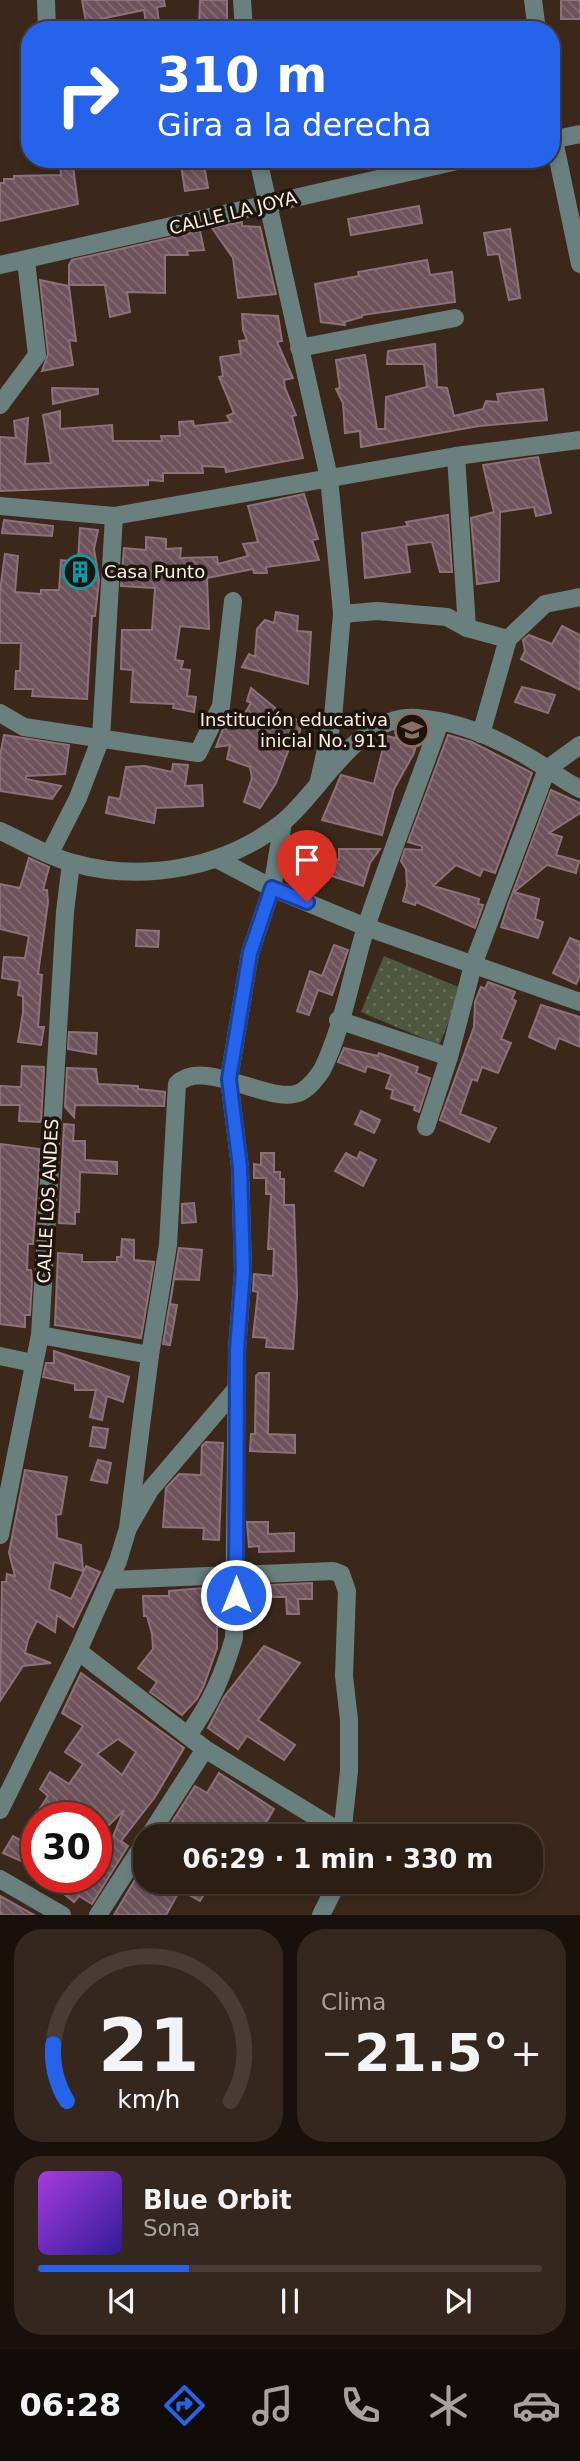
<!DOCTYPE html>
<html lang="es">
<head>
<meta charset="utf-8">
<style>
  :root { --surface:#2d1e14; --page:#35271d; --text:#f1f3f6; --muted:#a7a2a0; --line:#483c34; --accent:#2563eb }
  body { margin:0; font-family:"DejaVu Sans",sans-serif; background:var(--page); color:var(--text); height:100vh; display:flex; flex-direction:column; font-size:26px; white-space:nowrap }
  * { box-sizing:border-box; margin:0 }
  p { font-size:23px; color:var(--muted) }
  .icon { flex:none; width:38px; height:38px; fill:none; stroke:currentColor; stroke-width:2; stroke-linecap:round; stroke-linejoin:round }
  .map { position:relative; height:1915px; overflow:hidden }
  .sheet { display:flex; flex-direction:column; gap:14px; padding:14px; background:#19100b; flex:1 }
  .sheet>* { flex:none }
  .banner { position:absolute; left:21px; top:21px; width:539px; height:147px; border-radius:28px; box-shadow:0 4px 10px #0003,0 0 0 2px var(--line); background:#2563eb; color:#fff; overflow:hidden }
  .speed { position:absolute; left:21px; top:1802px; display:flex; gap:14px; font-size:35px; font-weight:700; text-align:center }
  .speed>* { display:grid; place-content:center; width:91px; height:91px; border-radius:50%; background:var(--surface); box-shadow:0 4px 10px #0003,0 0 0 2px var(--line); line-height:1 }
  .speed .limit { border:10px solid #d22; background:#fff; color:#111 }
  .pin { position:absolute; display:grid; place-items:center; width:60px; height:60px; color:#fff; margin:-72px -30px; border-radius:50% 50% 50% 0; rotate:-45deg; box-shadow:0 0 7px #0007 }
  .pin .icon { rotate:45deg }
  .me { position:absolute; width:77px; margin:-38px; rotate:0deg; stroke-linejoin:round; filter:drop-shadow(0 0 5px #0008) }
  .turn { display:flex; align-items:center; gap:24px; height:147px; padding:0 21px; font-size:32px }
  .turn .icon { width:91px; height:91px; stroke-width:2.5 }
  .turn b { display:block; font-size:49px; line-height:60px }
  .big { font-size:52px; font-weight:700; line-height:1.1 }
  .sheet .tile { flex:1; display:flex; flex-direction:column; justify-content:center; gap:10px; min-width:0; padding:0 24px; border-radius:28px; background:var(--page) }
  .sheet .dial { align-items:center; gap:0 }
  .dial svg { height:182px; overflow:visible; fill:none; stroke:var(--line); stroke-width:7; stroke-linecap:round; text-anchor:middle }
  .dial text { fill:var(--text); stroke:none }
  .song { display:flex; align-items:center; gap:21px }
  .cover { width:84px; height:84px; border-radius:10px; background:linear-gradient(135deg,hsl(280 70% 55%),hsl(250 70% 35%)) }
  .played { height:7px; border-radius:4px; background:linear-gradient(90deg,var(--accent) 30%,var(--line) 30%) }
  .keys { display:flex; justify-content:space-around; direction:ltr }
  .heat { display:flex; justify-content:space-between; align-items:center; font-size:38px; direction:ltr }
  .sheet .tiles { flex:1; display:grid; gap:14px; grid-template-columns:1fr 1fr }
  .tile:last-child { grid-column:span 2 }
  .trip { position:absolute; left:133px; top:1824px; width:410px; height:70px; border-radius:28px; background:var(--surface); box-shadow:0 4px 10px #0003,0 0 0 2px var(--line); font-weight:700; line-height:70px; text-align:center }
  .menu { display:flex; height:112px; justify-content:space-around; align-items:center; background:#120c08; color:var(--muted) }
  .menu .icon { width:49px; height:49px }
  .menu .active { color:var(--accent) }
  .menu b { font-size:32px; color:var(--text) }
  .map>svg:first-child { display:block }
  .grass { fill:url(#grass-dots) }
  .building { fill:url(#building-back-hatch); stroke:#8d717a; stroke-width:2; fill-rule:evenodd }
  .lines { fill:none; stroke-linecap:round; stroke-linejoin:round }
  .minor { stroke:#69807f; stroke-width:18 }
  .route-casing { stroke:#184099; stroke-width:18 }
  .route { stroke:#2563eb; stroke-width:12 }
  .labels { text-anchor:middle; stroke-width:7; stroke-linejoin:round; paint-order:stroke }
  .street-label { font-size:18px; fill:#fbede5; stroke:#1c140d }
  .poi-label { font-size:18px; fill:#fbede5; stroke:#1c140d; text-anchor:start }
</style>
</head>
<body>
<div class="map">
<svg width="580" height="1915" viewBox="0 0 580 1915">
  <defs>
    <pattern id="grass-dots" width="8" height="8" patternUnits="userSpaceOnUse" patternTransform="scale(1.75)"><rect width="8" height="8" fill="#4e583f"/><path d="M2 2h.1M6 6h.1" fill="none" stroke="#68705b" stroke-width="1.8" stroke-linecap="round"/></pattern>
    <pattern id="building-back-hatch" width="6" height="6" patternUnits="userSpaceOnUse" patternTransform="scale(1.75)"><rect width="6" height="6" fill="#6d525b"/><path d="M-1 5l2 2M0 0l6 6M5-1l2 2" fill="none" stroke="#836b72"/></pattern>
  </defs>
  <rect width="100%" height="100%" fill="#3c281b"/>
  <path class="grass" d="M384,956L463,989L439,1045L361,1012Z"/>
  <g class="building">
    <path d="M82,0H164L165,6L157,7L159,23H146L144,10L86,22Z"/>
    <path d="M200,0H227V30H205V27L199,26Z"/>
    <rect x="561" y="0" width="19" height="19"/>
    <path d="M60,159H72L78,204L0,221V183H4V179H14V176L61,175Z"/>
    <path d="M180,159H203L208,188L185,191Z"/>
    <path d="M419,206L422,223L351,235L348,219Z"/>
    <path d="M242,222V226L260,227L276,294L238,298L233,258L212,228Z"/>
    <path d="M510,229L520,298L509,300L499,254L488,255L484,233Z"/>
    <path d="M200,231L204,250L187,251L188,255H165V293L127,292L130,312L110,317L105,285H69V265L72,260Z"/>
    <path d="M427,260L430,275L452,272L455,302L362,315V317L344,322L345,325L321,322L315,284L359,276L358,272Z"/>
    <path d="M40,280L69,286L76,341L69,340L73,365L42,371L48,354Z"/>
    <path d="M242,314L278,316L282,341L277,342L293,378L284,380L285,388L296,415L292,416L303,458L226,472L225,467L202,466L203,473H163V481L148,480V485L0,491V437L16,438L14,421L28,418L25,464L51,463L43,415L60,411V429L112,425L113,441H162L161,436H180L179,422L193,421L194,426L231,422L227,416L234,413L219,377L223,376L220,357L241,354L239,341L247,340L243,330Z"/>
    <path d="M435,344L437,387L447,388L454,416L483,409L486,401L499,402L497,394L543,389L547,420L479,426L361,447L360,431L345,433L343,403L336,389L340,388L336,360L365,355L377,429H385L386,397L427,387L424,364H387L388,351Z"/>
    <path d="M52,388L98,389V394L53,404Z"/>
    <path d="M538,457L551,513L536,516L534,507L500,512L499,581L477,584L471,518L494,512L483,465Z"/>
    <path d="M304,494L318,539L312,540L319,560L266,567L267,573H254L253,569L207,578L209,629L180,626L175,660L183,661L181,669L190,670L187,696L196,697L194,712L173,708L174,704L131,702L133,670L121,669L122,630H152L155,588L121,586L124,548L146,550V537L166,539V549L181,548L180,558L217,557L218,564L248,556L243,544L258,542L248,506Z"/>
    <path d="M448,515L452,572H440L432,542L406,545L410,572L365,578L362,533L408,526L406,522Z"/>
    <path d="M4,520L53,526L52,536L2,533Z"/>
    <path d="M80,528L98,530L94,549L99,580L95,616H92L87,699L32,696L33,689H15L16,671H20L21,643H0V591L5,554L18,556L15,592L41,594V590H59L61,560L78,562Z"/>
    <path d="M276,612L298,616L297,631L311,632L308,684L242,667L249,654L255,657L257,629L265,620L274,623Z"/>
    <path d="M562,626L580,635V690L521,659L525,651L523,640L529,635L552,644Z"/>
    <path d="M522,687L555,695L548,713L515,702Z"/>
    <path d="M251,688L280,712L278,715L302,721L298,739L293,738L276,783L260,808L244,802L252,778L250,767L227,759L230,745L216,747L225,724L237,727L251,703L247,701Z"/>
    <path d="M420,730L414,753L394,789L382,835L322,820L341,775L374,784L386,736L401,739L403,731Z"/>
    <path d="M4,735L69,745L65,774L26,776V779L61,786L52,799L0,791V756Z"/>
    <path d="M448,735L472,742L532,773L495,873L483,869L480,876L456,865L433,886L479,899L478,904L483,905L475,928L416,902L415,905L403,901L407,886L406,869L401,861L405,849L422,850V846L408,842Z"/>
    <path d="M173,764L188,765L185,786L202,785L203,806L156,808L154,823L106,813L109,797L120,799L126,767L145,766L172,772Z"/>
    <path d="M551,790L580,803V813L549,833L562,837L556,855L579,861L576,873L547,865L514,892L539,899L535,919L543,922L538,938L501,927L508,905Z"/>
    <path d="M339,849H380L370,863L363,886L313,870L316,855L339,860Z"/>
    <path d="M29,858L49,867L43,890H47L48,902L38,974L42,975L38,1027H44L41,1045L18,1042L23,1013V996L18,995L20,981L2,978L4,957L25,958L29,936L0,929V884L20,888Z"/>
    <path d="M137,930L159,931L158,947L136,946Z"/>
    <path d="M570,938L580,942V976L576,984L553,973Z"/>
    <path d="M334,945L348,950L332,995L318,990L309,1015L297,1011L310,971L322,976Z"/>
    <path d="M488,982L515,992L512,999L516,1001L501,1039L511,1043L498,1073L482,1067L477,1081L472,1079L460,1114L496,1128L489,1142L440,1120L474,1027L475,1002L481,987L485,989Z"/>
    <path d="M541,1005L580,1017V1047L559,1038L555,1049L529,1037Z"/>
    <path d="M69,1032L97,1033L96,1054L68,1049Z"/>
    <path d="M344,1048L378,1056L379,1053L418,1067L416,1073L430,1078L419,1112L414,1110L415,1106L391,1098L393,1090L386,1088L391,1074L367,1066L365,1072L338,1062Z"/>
    <path d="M22,1066L44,1067L41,1122L19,1121L20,1105H0V1086L21,1087Z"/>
    <path d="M67,1068L96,1069L98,1084L138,1086V1089L165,1092L164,1106L75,1105L74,1117L65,1107Z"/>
    <path d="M361,1111L380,1120L374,1133L355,1124Z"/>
    <path d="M64,1124L74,1125L73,1141H85V1160L117,1162V1174L80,1172L79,1212H75V1224L59,1223Z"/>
    <path d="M0,1144L40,1149L33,1244H28L27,1270H31L32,1281L30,1315H25V1327L0,1324Z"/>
    <path d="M360,1152L376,1160L363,1186L335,1171L346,1153L357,1159Z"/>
    <path d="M261,1153H274V1172H280V1179H284V1205H294L297,1296L293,1349L266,1347L267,1338L253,1337L258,1292L253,1291L254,1274L273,1276L274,1249H268L271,1194H266V1178H254V1164L261,1165Z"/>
    <path d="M194,1203L196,1222L182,1223V1204Z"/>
    <path d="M122,1239L134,1240V1260L154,1262L141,1338L55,1325L58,1253L82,1255V1262H117V1257H121Z"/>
    <path d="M179,1248L202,1250L199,1280L174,1279L170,1304L177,1305L170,1345L163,1344Z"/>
    <path d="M54,1351L129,1377L123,1402L107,1396L102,1420L90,1417L96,1390H75V1384L43,1377L46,1363H54Z"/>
    <path d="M259,1373H269L268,1434L295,1435V1453L250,1451L251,1434H255L256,1376Z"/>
    <path d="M93,1427L108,1429L105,1448L90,1446Z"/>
    <path d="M206,1442L223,1443L219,1540L203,1539L204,1528L163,1527L166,1488L179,1474L201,1475L202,1446Z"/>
    <path d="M98,1460L111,1463L107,1483L91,1480Z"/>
    <path d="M25,1470L67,1477L61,1514L56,1515L57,1538L81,1545L83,1571L54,1562L49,1589L71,1599L86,1566L100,1572L73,1627L57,1615L55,1632L37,1621L28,1639L25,1653L51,1663L23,1666L0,1701L2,1582H6L7,1574L15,1576L9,1553Z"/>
    <path d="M247,1522H268V1534L294,1533V1551L259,1552V1546L249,1547Z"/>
    <path d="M312,1583V1599H298L299,1614H287L286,1597H270V1585Z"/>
    <path d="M216,1587V1609H223V1627H217V1648L204,1685L197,1699L182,1715L150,1692L157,1682L138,1668L153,1649L152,1634L147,1616H144L143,1596H169V1591Z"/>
    <path d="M264,1646L300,1663L258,1720L295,1745L284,1760L247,1736L238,1749L208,1728L224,1697Z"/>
    <path d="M81,1673L184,1748L155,1797L121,1841L128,1846L92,1904L79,1896L74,1902L44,1878H86L92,1881L96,1878L124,1810L96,1838V1818H47L39,1810L48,1796L40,1789L50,1772L69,1784L83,1764L65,1752L83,1726L62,1713ZM118,1739L136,1752L122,1775L97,1754Z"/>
    <path d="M219,1773L274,1809L258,1836H163L195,1786L207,1793Z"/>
    <path d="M37,1811V1868L3,1853L13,1836L24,1842Z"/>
    <path d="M145,1863V1881H212L200,1901L180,1890L166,1915H114Z"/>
    <path d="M0,1896L13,1903L34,1915H0Z"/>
  </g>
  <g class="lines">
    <g class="minor">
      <path d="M46,0L47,30"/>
      <path d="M242,0L244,30"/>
      <path d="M533,0L537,30"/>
      <path d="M551,126L580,264"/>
      <path d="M551,140L580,134"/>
      <path d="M258,159L329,478L340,591L342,614L333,718L319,781"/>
      <path d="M0,265L466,159"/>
      <path d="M299,348L455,318"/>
      <path d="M0,405L37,355L26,261"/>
      <path d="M456,456L467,628"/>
      <path d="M0,506L114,516L456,456L580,440"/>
      <path d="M342,614L377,611L447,617L467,628L508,639L545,604L580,597"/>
      <path d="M0,713L24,727L198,753L221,706L233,601"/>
      <path d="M481,734L508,639"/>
      <path d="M283,822L272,888L366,927L580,1002"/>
      <path d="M0,831C23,841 48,857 73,863C144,883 225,868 283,822C322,790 357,714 417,718C458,721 501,740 535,761C550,770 564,781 580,789"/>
      <path d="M50,853L78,798L101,738L114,516"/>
      <path d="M338,1020L449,1057L473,965L547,769L580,745"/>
      <path d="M426,1127L449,1057"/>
      <path d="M40,1335L150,1355"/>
      <path d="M0,1356L33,1363"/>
      <path d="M128,1528L150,1355L168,1245L177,1084C204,1055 277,1111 304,1090C310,1086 318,1076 322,1070C343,1028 352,972 366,927C389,858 416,790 440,722"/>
      <path d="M0,1535L40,1335L65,912L71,863"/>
      <path d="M110,1580L333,1571L341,1574L347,1591L344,1676L349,1720V1771L342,1836"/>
      <path d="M78,1651L118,1561L128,1528L150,1490L237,1388"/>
      <path d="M188,1735C211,1703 223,1675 234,1638L237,1350L243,1271L240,1167L229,1079L250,953L272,888L217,859"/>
      <path d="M0,1810L78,1651L205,1749L342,1833"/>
      <path d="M149,1836L205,1749"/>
      <path d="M0,1879L62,1915"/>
      <path d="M98,1915L145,1842"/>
      <path d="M321,1915L338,1881"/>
    </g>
  </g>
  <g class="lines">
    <g class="route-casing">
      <path id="route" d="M236,1595L237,1350L243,1271L240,1167L229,1079L250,953L272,888L307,902"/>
    </g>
    <use href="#route" class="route"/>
  </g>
  <defs>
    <g id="building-ring" transform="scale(1.75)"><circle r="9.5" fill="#1c140d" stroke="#0f9aa8" stroke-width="1.5"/><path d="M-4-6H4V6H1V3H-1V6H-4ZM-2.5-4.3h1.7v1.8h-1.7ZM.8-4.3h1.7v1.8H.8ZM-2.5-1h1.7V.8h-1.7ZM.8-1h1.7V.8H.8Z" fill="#0f9aa8"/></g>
    <g id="school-ring" transform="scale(1.75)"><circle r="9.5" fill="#1c140d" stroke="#8d6e63" stroke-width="1.5"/><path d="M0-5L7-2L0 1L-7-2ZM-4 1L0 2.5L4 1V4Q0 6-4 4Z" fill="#8d6e63"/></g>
  </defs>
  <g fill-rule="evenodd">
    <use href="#building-ring" x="80" y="572"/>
    <use href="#school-ring" x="412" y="730"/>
  </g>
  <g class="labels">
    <g class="street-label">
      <text transform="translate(233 213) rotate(-14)" y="6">CALLE LA JOYA</text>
      <text transform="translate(48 1201) rotate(-87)" y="6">CALLE LOS ANDES</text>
    </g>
    <g class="poi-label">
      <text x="104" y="578">Casa Punto</text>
      <text x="388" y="726" text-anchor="end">Institución educativa<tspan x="388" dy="21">inicial No. 911</tspan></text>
    </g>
  </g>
</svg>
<div class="speed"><div class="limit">30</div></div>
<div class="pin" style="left:307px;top:902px;background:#d93025"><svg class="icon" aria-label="arrive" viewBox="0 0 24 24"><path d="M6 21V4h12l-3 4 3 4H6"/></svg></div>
<svg class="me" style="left:236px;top:1595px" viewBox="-20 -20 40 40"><circle r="17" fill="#2563eb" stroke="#fff" stroke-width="3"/><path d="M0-11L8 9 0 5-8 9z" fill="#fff"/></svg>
<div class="trip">06:29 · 1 min · 330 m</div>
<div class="banner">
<div class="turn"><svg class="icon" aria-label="right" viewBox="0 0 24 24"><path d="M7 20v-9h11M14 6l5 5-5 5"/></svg><div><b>310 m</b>Gira a la derecha</div></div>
</div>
</div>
<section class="sheet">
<div class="tiles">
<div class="tile dial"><svg viewBox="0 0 100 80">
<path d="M14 69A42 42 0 1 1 86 69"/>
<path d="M14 69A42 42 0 0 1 8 44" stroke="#2563eb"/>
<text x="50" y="56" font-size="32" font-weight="700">21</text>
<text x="50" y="72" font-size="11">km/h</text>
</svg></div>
<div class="tile"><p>Clima</p>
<div class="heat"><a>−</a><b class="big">21.5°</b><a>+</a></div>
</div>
<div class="tile">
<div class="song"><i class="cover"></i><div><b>Blue Orbit</b><p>Sona</p></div></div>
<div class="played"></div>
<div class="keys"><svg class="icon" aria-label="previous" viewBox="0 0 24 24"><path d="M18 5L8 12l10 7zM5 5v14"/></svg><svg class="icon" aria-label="pause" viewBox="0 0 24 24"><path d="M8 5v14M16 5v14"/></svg><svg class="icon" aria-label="next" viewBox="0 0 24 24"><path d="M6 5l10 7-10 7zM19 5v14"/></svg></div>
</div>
</div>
</section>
<nav class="menu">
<b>06:28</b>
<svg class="icon active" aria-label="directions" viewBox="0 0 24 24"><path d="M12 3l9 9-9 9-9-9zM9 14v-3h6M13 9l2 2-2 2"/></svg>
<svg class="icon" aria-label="music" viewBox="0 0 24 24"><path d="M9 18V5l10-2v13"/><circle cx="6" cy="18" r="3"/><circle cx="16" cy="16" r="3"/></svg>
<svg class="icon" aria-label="phone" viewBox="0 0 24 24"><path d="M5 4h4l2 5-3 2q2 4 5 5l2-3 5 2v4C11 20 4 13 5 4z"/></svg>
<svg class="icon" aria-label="climate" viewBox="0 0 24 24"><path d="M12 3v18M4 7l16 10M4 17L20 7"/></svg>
<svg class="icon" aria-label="car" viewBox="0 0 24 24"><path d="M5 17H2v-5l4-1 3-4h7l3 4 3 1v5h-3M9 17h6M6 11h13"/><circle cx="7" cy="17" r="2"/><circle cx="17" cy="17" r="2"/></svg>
</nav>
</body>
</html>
